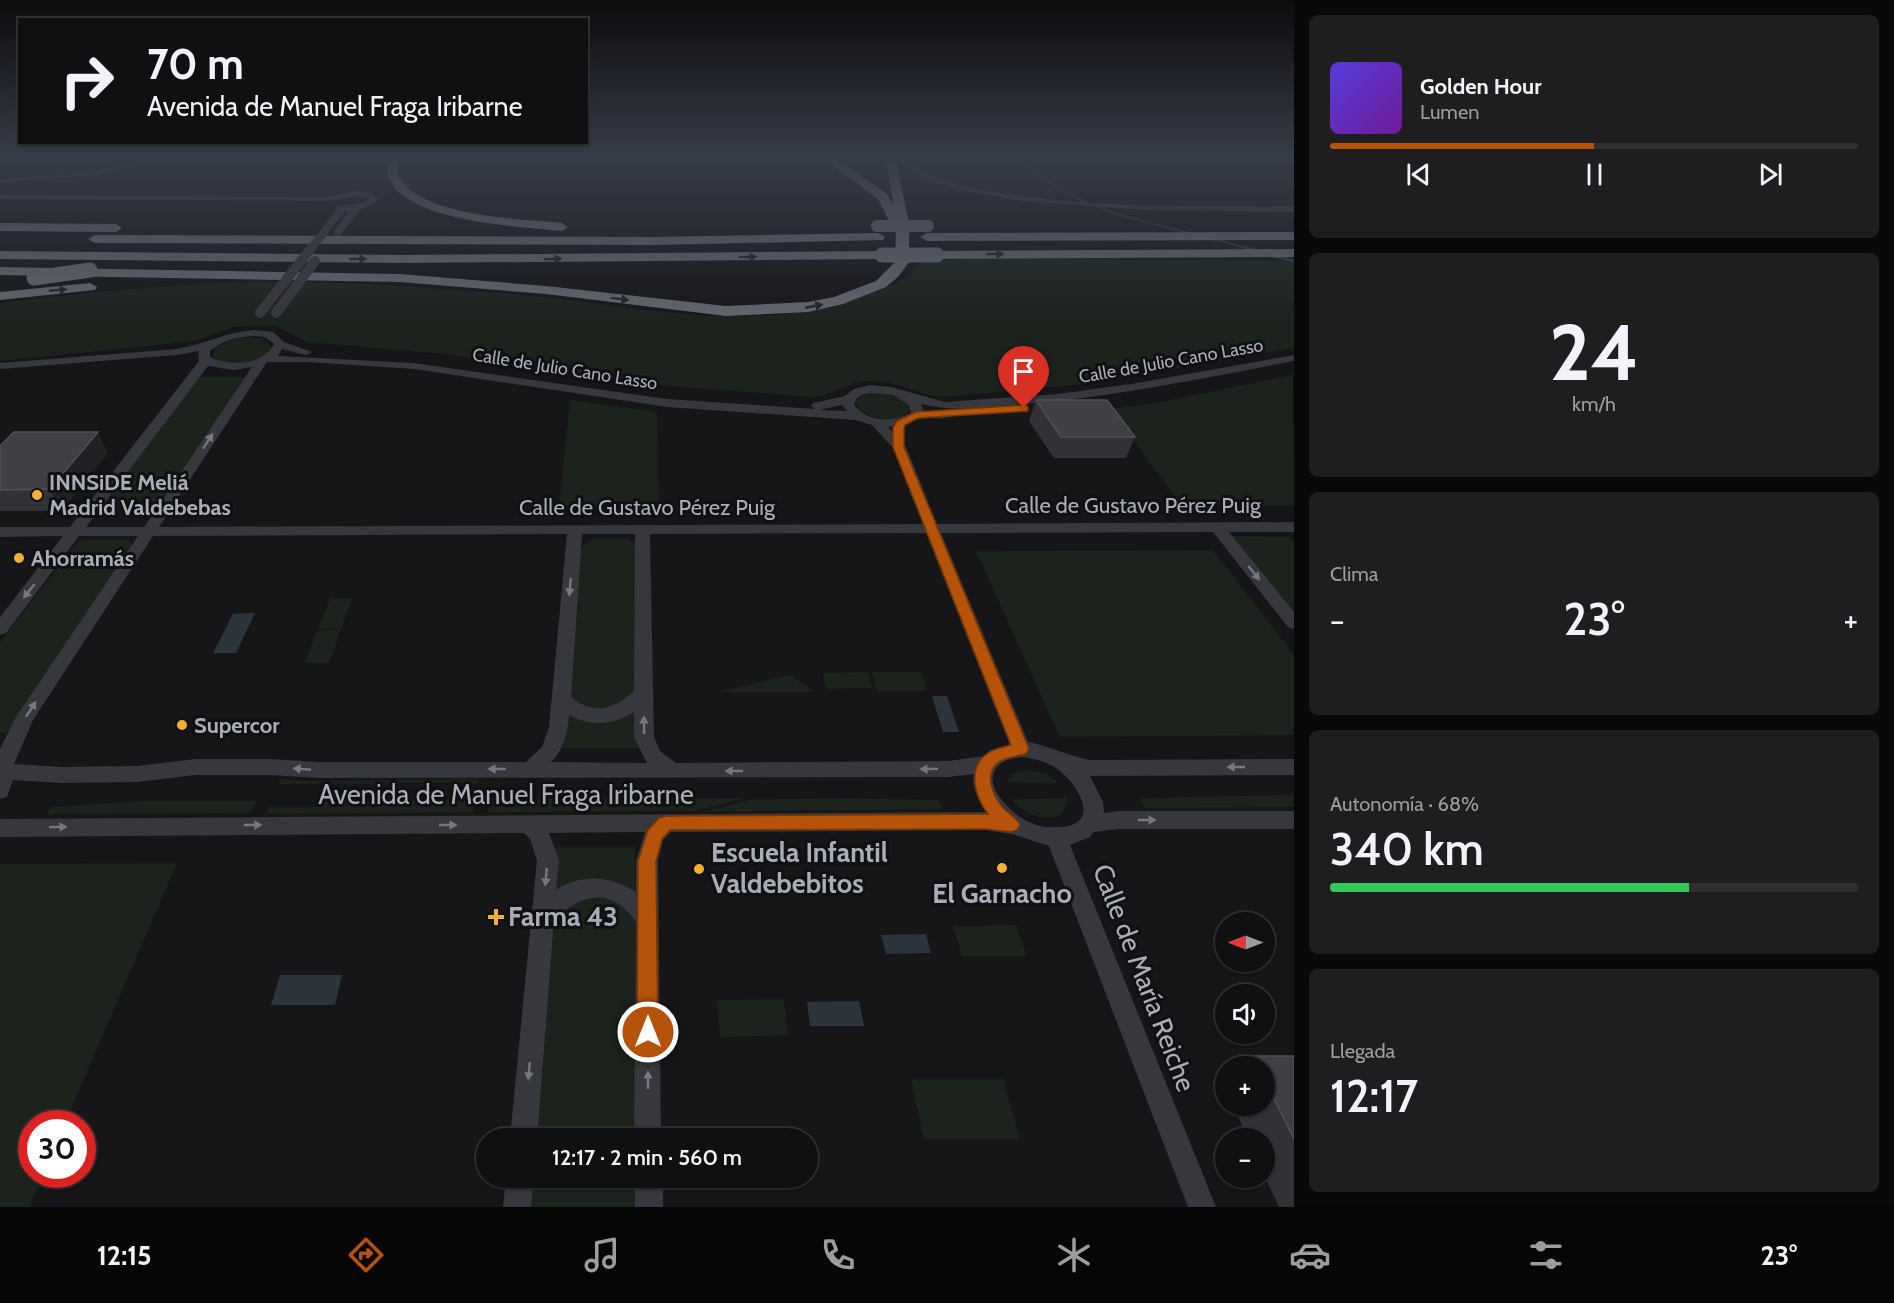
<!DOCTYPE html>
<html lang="es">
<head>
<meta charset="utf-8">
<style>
  :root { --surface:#101012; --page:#1e1e20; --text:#f1f3f6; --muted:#9c9d9f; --line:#303032; --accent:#b45309 }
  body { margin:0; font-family:Cabin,sans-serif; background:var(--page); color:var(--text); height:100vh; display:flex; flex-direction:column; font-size:22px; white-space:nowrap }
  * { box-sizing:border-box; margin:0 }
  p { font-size:20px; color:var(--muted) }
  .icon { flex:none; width:33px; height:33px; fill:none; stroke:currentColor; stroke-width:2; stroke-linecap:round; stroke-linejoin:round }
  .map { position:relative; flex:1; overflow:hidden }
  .details { display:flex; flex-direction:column; gap:15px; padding:15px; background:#09090a; width:600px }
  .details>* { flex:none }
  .guide { position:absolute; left:18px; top:18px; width:570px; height:126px; border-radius:0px; box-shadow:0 2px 4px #0004,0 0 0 2px var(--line); background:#101012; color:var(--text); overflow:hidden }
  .needle { width:39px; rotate:270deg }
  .tools { position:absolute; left:1215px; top:912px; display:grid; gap:12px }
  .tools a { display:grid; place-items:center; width:60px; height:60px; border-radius:50%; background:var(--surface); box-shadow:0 2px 4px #0004,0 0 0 2px var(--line); font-size:30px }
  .speed { position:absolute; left:18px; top:1110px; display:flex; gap:12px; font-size:30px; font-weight:700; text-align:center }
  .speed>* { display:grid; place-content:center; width:78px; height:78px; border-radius:50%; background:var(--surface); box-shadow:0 2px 4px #0004,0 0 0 2px var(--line); line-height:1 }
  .speed .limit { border:9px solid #d22; background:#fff; color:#111 }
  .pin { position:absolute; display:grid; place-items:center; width:51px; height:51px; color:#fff; margin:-62px -26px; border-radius:50% 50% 50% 0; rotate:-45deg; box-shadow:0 0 6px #0007 }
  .pin .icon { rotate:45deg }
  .me { position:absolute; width:66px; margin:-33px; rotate:0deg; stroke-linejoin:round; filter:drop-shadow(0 0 4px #0008) }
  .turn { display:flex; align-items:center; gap:21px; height:126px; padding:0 30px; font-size:27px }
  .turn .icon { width:78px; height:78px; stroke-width:2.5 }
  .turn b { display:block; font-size:42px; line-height:51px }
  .big { font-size:45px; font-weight:600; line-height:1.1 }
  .details .card { flex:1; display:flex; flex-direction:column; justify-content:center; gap:9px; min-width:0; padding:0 21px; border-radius:9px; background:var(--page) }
  .details .dial { align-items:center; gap:0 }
  .dial b { font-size:78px; line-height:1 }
  .song { display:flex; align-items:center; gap:18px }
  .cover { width:72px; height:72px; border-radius:9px; background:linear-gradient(135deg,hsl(250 70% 55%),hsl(280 70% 35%)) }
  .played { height:6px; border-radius:3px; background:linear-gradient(90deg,var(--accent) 50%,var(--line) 50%) }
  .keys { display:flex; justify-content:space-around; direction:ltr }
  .heat { display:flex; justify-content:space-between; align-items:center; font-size:33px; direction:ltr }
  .charge { height:9px; border-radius:4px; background:linear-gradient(90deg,#34c759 68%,var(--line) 0) }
  .trip { position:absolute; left:476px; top:1128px; width:342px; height:60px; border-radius:30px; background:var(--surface); box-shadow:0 2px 4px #0004,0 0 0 2px var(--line); font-weight:600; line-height:60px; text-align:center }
  .tab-bar { display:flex; height:96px; justify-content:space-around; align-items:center; background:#060607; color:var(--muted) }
  .tab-bar .icon { width:42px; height:42px }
  .tab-bar .on { color:var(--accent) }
  .tab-bar b { font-size:27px; color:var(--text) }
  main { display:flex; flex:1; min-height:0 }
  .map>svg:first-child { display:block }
  .green { fill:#1c231d }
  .water { fill:#2c353c }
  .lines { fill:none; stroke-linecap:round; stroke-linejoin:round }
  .stream-far1 { stroke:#2c353c; stroke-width:2 }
  .stream { stroke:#2c353c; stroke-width:3 }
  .minor { fill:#37383d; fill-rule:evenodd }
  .highway { fill:#63666e; fill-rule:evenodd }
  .minor-bridge-far1 { stroke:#37383d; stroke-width:8 }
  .minor-bridge { stroke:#37383d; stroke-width:10 }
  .highway-bridge-far1 { stroke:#63666e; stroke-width:12 }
  .highway-bridge { stroke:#63666e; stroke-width:15 }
  .wall { fill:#323236 }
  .shaded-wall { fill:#212124 }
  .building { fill:#3f3f44; stroke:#4f5156; stroke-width:1.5 }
  .oneway { fill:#26262a }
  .oneway2 { fill:#757881 }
  .route { fill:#b45309; stroke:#753606; stroke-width:1.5 }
  .poi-dot { fill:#f2b134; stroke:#111113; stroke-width:2 }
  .labels { text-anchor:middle; stroke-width:6; stroke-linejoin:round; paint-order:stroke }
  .far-street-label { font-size:18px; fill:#a8adb8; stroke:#111113 }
  .poi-label { font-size:22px; font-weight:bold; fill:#a8adb8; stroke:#111113; text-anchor:start }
  .street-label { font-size:22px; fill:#a8adb8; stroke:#111113 }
  .near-street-label { font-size:27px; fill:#a8adb8; stroke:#111113 }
  .near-poi-label { font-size:27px; font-weight:bold; fill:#a8adb8; stroke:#111113; text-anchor:start }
</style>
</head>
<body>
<main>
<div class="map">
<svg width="1294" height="1207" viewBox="0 0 1294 1207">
  <rect width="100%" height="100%" fill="#161618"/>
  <g class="green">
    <path d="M1000,258L1294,261V348L1086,384L941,397C917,394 897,381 872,381C849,380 835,395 813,397L668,386L445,354L307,342L275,326L234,327L194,341L0,361V303C101,291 203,281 305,282C381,284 456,289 531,296C643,307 766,338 875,291C884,287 897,284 905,278C911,274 916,266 921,261Z"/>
    <path d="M240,337L265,339L271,346C264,363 224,370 212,355L216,347Z"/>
    <path d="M1293,375L1294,506H1183L1109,409L1150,404Z"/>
    <path d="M199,377H246L158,505H102Z"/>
    <path d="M871,392L896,395L908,403L909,411C896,425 867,420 856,405V401L864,394Z"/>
    <path d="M570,400L657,412L659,508H559Z"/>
    <path d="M1232,536L1290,537L1294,541V618Z"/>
    <path d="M592,539H628L638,546V748H562L578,548Z"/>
    <path d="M85,540H129L133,545L7,733H0V642L77,543Z"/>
    <path d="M1213,550L1294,655V735L1060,737L976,551Z"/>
    <path d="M330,598H352L341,628L318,629Z"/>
    <path d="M341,629L329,663H305L317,630Z"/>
    <path d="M868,672L872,688L826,689L823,673Z"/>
    <path d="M872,672H921L927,691H877Z"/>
    <path d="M785,676H792L814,692H719Z"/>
    <path d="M1027,770L1047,774L1058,783L1007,782L1012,774Z"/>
    <path d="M280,779L307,781L479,779L478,783L279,784Z"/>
    <path d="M1294,795V807L1145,808L1140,798Z"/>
    <path d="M745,798L695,811L488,812L490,799Z"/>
    <path d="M847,798L939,800L942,809L703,812L754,799Z"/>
    <path d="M1067,798C1065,832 1025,816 1011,799Z"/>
    <path d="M475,799L473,812L267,814L270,807H317L320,800Z"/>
    <path d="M148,801H256L251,813L46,814L51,807Z"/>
    <path d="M556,847H635L637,1138H529Z"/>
    <path d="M177,863L65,1123L32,1124V1174L43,1175L29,1207H0V864Z"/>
    <path d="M1016,925L1027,956H962L953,926Z"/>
    <path d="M784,999L788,1035L720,1037L717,1000Z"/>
    <path d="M911,1079H1003L1020,1139H924Z"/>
    <path d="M526,1178H637V1207H523Z"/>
  </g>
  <g class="water">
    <path d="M255,613L236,653H213L233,614Z"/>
    <path d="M932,696H947L959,732H943Z"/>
    <path d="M926,934L931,953L886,954L881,935Z"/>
    <path d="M280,975H342L335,1005H271Z"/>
    <path d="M859,1001L864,1026H810L807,1002Z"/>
  </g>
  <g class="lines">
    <g class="stream-far1">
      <path d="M1017,156C1074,209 1121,215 1193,234"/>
      <path d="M1213,239L1249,249"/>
    </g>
    <g class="stream">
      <path d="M1244,247L1254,250"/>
      <path d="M1273,256L1294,261"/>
    </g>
    <g class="minor">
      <path d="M150,156L158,157L98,175L0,183V179L98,171Z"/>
      <path d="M627,156H660C652,160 635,160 627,156Z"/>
      <path d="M893,156C906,155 914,166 924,172C947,186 994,192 1021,196C1111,208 1203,207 1294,206V212L1147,210L1022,201L966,191L920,177Z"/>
      <path d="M357,191L372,194L378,199C368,210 347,215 334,208C344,202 358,208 369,199L357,196L326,201L0,199V195L326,197Z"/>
      <path d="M254,330L273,332L284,342L312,352L306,355L282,349L278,356L414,363L667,399L815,409L811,406L813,403L845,396L854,389L870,385L891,387L945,402L1058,394L1131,384L1294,355V361C1200,379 1108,398 1013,405C981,407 953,412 921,404L924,411L948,410L954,414C946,421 932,417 921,419C910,420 900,426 888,427L906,447L937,524L1294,522V532H1229L1294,612V629L1288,627L1213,532L941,533L1028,742C1050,746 1068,756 1090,760L1294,759V775L1090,776L1103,802L1104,813L1119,811H1294V829H1119L1094,832L1090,837L1070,845L1216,1207H1188L1049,846L1012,834L985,830L671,832L663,840L658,861L661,1138H634L636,922C611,886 583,894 554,919L537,1138H510L537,860L530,839L524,833L0,837V819L987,812L973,784L974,774L948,777L318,778L271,775H195L137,782L62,783L13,780L7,797L0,799V749L16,717L138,536H79L6,633L0,635V617L63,536L0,537V527H70L199,361L198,351L177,355L0,369V363L177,349C204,344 227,332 254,330ZM254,336L265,337L274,344C262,365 230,367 210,357V351C223,340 237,337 254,336ZM267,362H308L414,369L667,407L856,420L872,425L893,448L923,524L159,527ZM208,366L234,370L252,367L144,527H86ZM870,393L894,395L909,405L911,413C892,423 868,422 854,405C856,396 862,394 870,393ZM842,405L847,411L819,410ZM926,533L1010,745L990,750L984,756L948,761L676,763L660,751L654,737L650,534ZM567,534L549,727L542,747L526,762H318L271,759H195L137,766L62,767L14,764L33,720L153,536ZM582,534H635L634,691C614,710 593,715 571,697ZM634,712V737L647,763L551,762C563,751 568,732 569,715C591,727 614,725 634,712ZM1021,757C1033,758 1045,761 1056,768C1078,783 1104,826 1058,827C1048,828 1040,827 1031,823C1013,816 974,780 1003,762C1008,759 1016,758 1021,757ZM645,832L636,861V892C610,876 583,873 556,890L559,860L549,833Z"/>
      <path d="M506,1178H534L531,1207H503Z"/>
      <rect x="635" y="1178" width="28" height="29"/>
    </g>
    <g class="highway">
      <path d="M389,156H399L398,176C402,180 405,186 410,190C447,217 517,219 562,223L568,227L562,231C519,227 434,222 401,194C395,190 391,182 387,176Z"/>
      <path d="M820,156H832L887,194L894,206L885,156H895L909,223V262L898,277L886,287L843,304L808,312L726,316L546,294L400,282L0,275V267L400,274L546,286L726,306L808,302L834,297L876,281L895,262L896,227L890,223L878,199Z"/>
      <path d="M0,223L116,224L122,228L116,232L0,231Z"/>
      <path d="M1294,232V240L927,241L920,237L927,233Z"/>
      <path d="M878,233L885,237L883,240L654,245L95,243L88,239L95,235L654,237Z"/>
      <path d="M1294,249V257L937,259L930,255L937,251Z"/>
      <path d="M0,251L404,255L882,251L889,255L882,259L404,263L0,259Z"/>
      <path d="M90,283L97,287L95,290L0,300V292Z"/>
    </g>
    <g class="minor-bridge-far1">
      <path d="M338,232L355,210"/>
      <path d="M311,249L341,210"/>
    </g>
    <g class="minor-bridge">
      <path d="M260,313L312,247"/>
      <path d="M276,313L315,261"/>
    </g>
    <path class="highway-bridge-far1" d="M877,226H928"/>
    <g class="highway-bridge">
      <path d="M882,255H937"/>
      <path d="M34,278L90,270"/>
    </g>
  </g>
  <g class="wall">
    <path d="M1036,400L1135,437L1126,458H1054L1029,421Z"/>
    <path d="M0,446L108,453L61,511H0Z"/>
    <path d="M1254,1056H1294V1207H1279L1264,1175V1138H1248L1233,1106H1264V1066H1242Z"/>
  </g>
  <path class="shaded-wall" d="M98,432L108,453L61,511L50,489Z"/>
  <g class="building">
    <path d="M1036,400H1107L1135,437H1061Z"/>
    <path d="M14,432H98L50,489L0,490V446Z"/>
    <path d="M1254,1056H1294V1139L1264,1078V1066H1259Z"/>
  </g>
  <defs><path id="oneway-solid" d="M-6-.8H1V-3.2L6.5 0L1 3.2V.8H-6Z" transform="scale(1.5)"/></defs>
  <g class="oneway">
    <use href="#oneway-solid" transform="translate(995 254)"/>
    <use href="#oneway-solid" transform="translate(748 257) rotate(-1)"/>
    <use href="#oneway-solid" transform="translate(358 259)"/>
    <use href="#oneway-solid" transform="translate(553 259) rotate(-1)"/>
    <use href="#oneway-solid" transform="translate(58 290) rotate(-5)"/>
    <use href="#oneway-solid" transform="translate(620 299) rotate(7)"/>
    <use href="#oneway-solid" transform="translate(814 306) rotate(-11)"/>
  </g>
  <g class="oneway2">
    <use href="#oneway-solid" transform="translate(208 441) rotate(-57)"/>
    <use href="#oneway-solid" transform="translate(1254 573) rotate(51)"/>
    <use href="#oneway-solid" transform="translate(570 587) rotate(95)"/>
    <use href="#oneway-solid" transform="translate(29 591) rotate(128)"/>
    <use href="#oneway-solid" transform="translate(31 709) rotate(-57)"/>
    <use href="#oneway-solid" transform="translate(644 725) rotate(-91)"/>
    <use href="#oneway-solid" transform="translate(1236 767) rotate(180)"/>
    <use href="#oneway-solid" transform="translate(302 769) rotate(-175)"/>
    <use href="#oneway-solid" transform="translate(497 769) rotate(-180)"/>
    <use href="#oneway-solid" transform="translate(929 769) rotate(179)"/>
    <use href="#oneway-solid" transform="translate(734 771) rotate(180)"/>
    <use href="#oneway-solid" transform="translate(1147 820)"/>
    <use href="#oneway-solid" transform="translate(253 825)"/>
    <use href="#oneway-solid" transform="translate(448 825)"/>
    <use href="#oneway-solid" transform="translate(58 827) rotate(-1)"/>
    <use href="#oneway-solid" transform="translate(546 877) rotate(95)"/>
    <use href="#oneway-solid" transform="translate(529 1071) rotate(95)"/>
    <use href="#oneway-solid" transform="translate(648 1080) rotate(-90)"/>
  </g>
  <linearGradient id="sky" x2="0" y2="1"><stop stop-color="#0c0c0d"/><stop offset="0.48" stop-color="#363c48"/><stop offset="1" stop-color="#363c48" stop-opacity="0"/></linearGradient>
  <rect width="1294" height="325" fill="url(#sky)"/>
  <path class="route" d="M1024,405L1028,406V411L918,418L905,425L904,428V447L1029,749L1026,754C1018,756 1007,757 999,762C983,773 993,796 1003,808C1009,814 1016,817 1020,825L1017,830L1011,832L985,829L670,830L662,839L656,861L658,1032L655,1039L648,1042L640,1039L637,1032L638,861L648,830L659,818L666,816L988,814C975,797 966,768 988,753C994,748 1004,747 1011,745L893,447V428L897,421L916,412Z"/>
  <g class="poi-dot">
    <circle cx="37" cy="495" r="6"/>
    <circle cx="19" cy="558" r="6"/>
    <circle cx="182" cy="725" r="6"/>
    <circle cx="1002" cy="868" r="6"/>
    <circle cx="699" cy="869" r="6"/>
    <path d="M493 908h6v6h6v6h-6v6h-6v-6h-6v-6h6z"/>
  </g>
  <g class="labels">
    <g class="far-street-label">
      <text transform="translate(1171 361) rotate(-10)" y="6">Calle de Julio Cano Lasso</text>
      <text transform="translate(565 369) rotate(9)" y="6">Calle de Julio Cano Lasso</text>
    </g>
    <g class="poi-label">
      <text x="49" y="490">INNSiDE Meliá<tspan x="49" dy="25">Madrid Valdebebas</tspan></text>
      <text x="31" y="566">Ahorramás</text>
      <text x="194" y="733">Supercor</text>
    </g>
    <g class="street-label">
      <text x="1133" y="513">Calle de Gustavo Pérez Puig</text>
      <text x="647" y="515">Calle de Gustavo Pérez Puig</text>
    </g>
    <g class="near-street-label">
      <text x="506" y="804">Avenida de Manuel Fraga Iribarne</text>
      <text transform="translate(1144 978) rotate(69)" y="9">Calle de María Reiche</text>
    </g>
    <g class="near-poi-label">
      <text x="711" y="862">Escuela Infantil<tspan x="711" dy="31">Valdebebitos</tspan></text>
      <text x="1002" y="903" text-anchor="middle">El Garnacho</text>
      <text x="508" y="926">Farma 43</text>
    </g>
  </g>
</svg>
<div class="tools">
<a><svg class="needle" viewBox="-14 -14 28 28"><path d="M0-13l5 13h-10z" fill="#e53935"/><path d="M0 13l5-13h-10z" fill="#9c9d9f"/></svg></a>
<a><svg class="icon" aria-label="sound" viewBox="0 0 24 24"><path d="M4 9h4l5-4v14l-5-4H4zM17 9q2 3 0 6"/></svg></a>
<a>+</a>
<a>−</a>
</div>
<div class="speed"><div class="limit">30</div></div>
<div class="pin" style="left:1024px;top:408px;background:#d93025"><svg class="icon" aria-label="arrive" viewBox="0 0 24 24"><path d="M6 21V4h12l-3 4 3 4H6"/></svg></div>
<svg class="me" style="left:648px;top:1032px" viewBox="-20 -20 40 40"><circle r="17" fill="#b45309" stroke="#fff" stroke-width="3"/><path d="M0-11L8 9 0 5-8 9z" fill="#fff"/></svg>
<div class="trip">12:17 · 2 min · 560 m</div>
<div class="guide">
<div class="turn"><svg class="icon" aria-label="right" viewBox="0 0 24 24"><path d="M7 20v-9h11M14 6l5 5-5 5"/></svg><div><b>70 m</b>Avenida de Manuel Fraga Iribarne</div></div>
</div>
</div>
<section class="details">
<div class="card">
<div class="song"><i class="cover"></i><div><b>Golden Hour</b><p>Lumen</p></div></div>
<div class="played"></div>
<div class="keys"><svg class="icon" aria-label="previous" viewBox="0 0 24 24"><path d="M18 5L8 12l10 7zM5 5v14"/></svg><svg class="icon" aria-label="pause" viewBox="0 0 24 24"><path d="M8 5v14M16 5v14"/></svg><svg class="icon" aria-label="next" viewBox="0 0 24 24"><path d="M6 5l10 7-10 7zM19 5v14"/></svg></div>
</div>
<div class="card dial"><b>24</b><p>km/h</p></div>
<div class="card"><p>Clima</p>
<div class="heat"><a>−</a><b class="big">23°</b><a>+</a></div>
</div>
<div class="card"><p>Autonomía · 68%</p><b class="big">340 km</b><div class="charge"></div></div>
<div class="card"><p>Llegada</p><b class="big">12:17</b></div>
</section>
</main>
<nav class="tab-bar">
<b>12:15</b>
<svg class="icon on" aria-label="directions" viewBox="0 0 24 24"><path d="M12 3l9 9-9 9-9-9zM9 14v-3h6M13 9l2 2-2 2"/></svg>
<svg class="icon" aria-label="music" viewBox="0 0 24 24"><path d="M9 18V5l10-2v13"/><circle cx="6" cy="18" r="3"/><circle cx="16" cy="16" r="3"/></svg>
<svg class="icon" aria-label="phone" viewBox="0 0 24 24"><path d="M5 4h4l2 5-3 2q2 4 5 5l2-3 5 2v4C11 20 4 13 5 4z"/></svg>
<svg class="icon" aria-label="climate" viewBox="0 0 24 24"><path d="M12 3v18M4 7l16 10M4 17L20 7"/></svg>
<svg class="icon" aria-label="car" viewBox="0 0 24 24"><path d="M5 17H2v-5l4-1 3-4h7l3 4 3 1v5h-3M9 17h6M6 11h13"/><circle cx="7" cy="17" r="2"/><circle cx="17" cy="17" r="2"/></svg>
<svg class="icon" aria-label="filters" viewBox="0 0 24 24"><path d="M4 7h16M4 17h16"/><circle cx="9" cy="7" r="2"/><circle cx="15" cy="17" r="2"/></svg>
<b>23°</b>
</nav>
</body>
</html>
